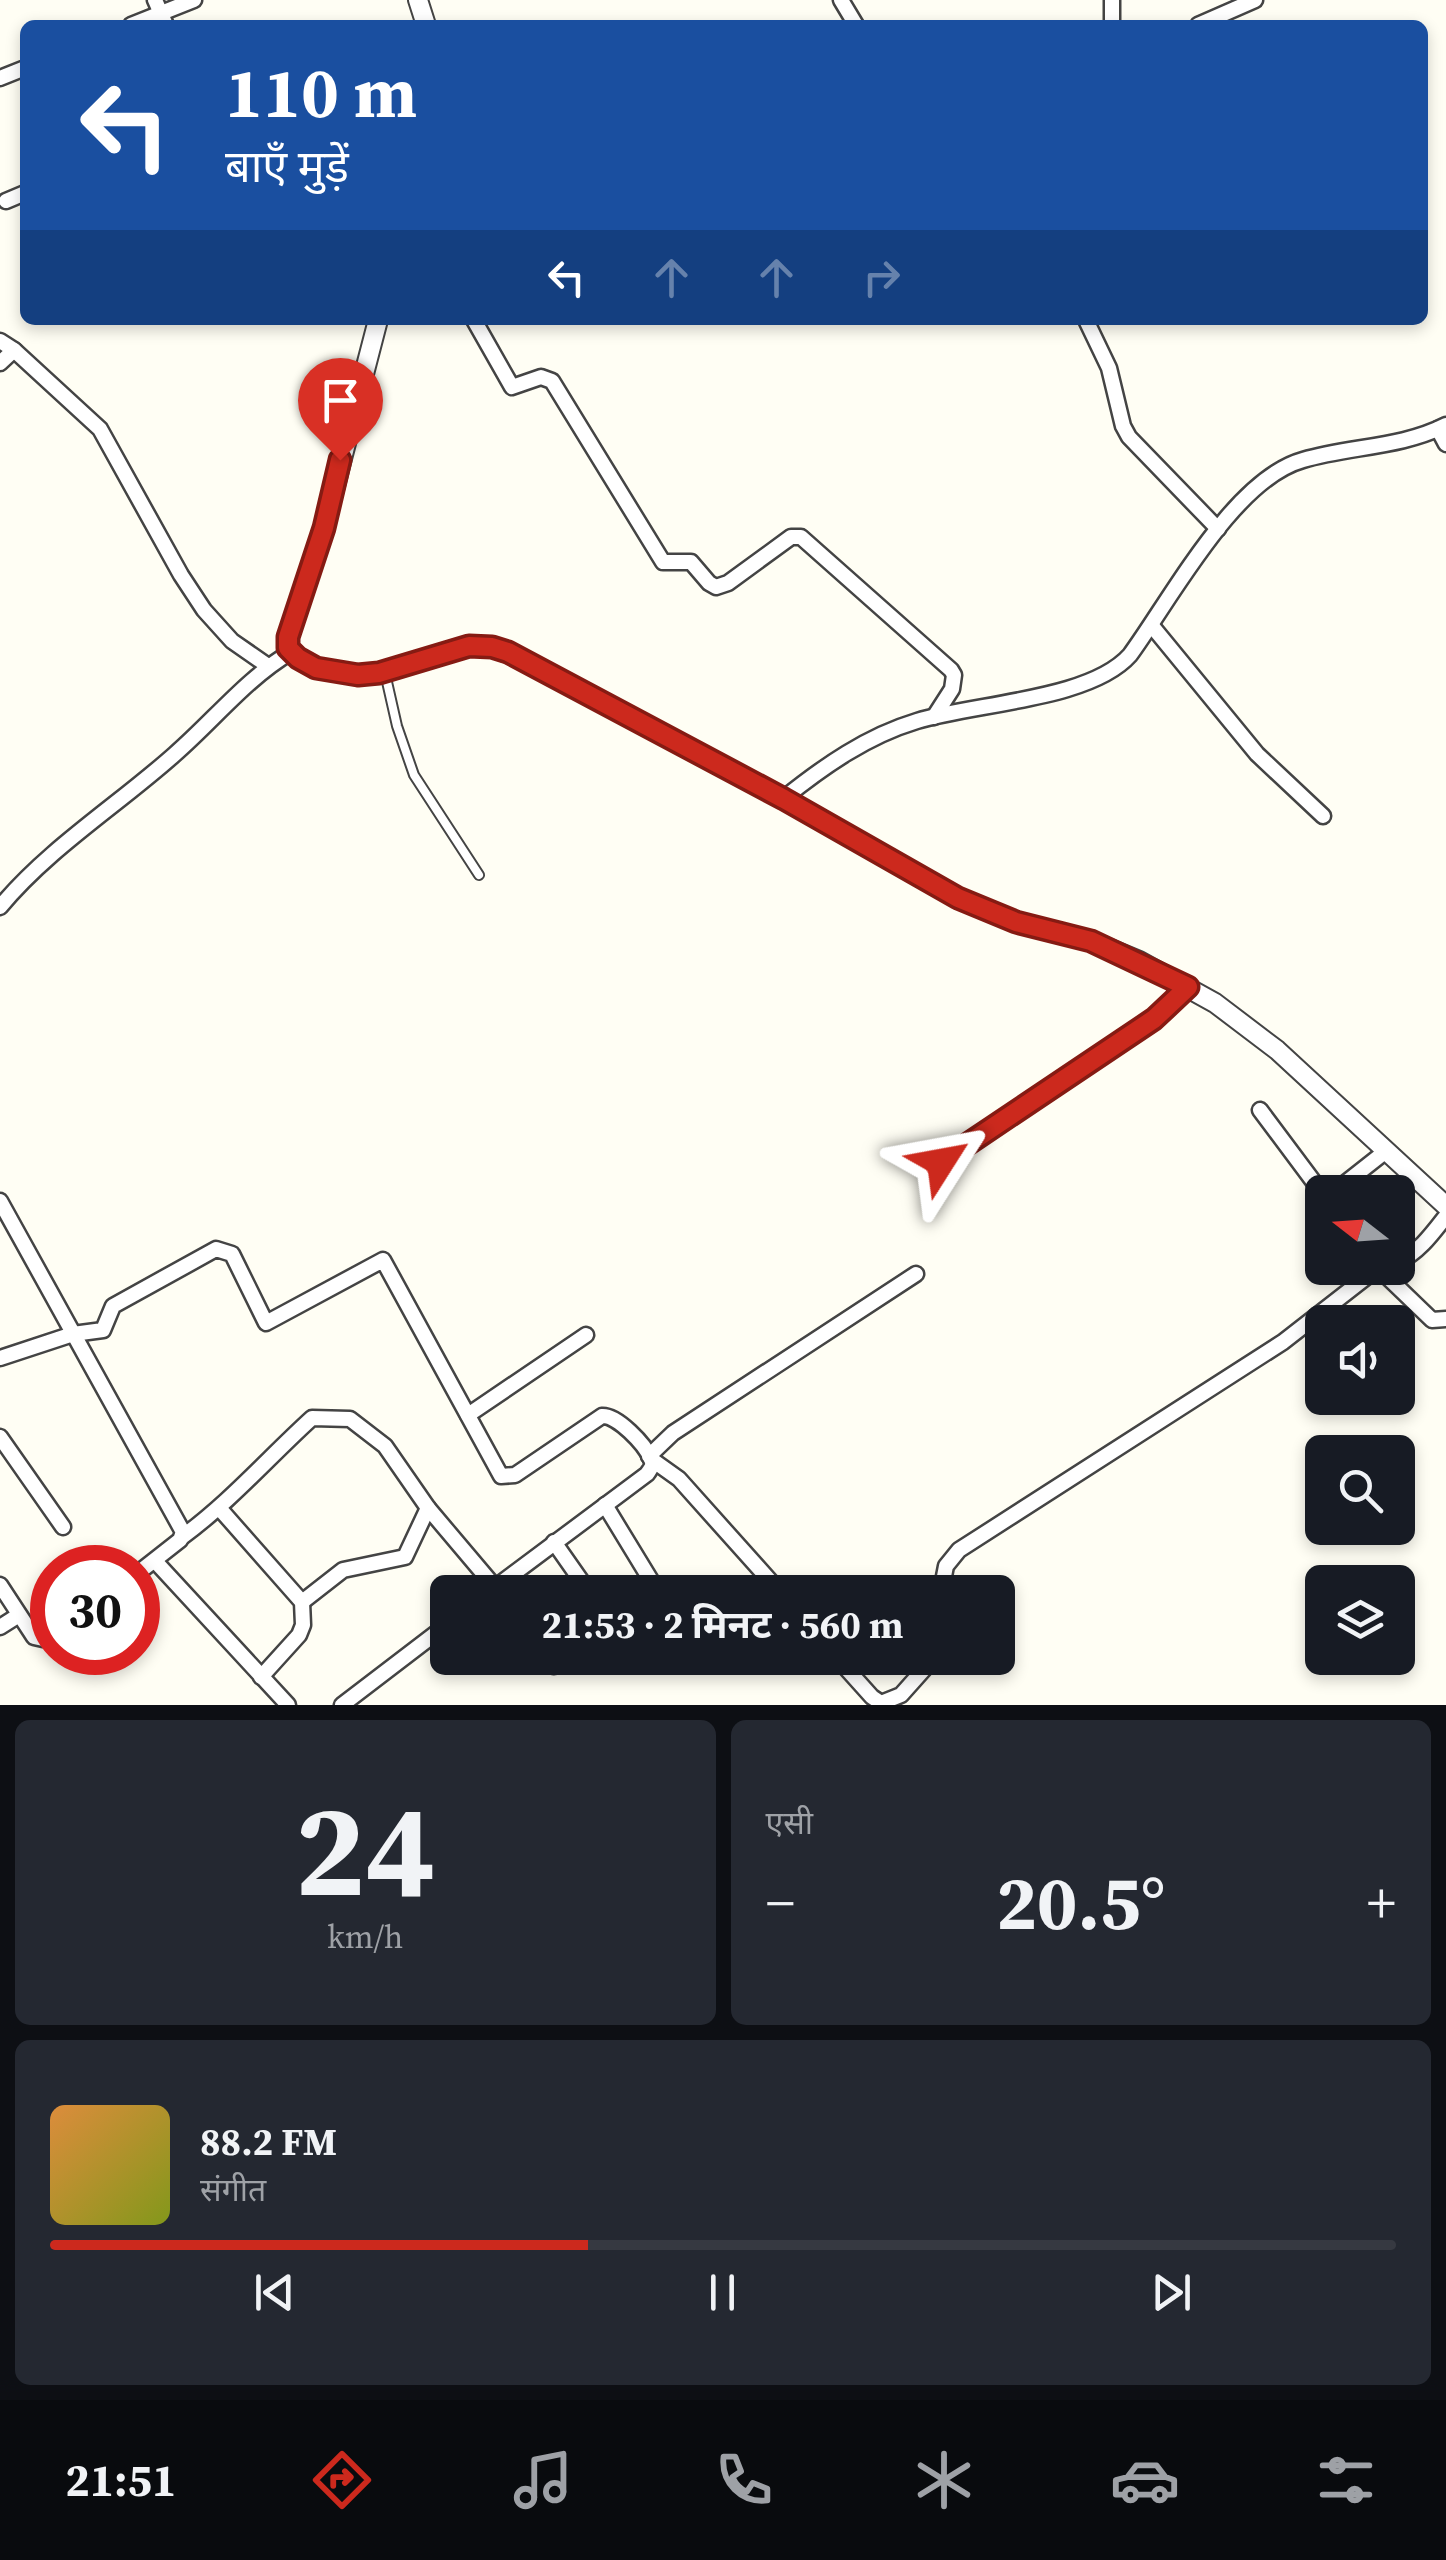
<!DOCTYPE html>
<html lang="hi">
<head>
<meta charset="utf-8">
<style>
  :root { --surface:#171b24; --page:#242831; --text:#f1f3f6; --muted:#9ea1a6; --line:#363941; --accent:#cc291d }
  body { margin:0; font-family:"Source Serif 4","Noto Sans Devanagari",serif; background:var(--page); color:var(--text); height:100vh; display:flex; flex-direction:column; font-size:38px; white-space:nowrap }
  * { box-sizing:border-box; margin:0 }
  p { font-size:32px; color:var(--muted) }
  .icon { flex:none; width:55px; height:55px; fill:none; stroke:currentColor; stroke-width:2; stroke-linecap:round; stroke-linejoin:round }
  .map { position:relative; height:1705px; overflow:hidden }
  .details { display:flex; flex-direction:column; gap:15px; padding:15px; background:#0d0f14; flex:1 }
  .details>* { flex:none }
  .banner { position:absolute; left:20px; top:20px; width:1408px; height:305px; border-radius:15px; box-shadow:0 5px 15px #0003; background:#1a4fa0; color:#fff; overflow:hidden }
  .needle { width:65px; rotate:287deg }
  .controls { position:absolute; left:1305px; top:1175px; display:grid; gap:20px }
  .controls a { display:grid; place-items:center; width:110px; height:110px; border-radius:15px; background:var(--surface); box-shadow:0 5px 15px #0003; font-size:50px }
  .speed { position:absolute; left:30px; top:1545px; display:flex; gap:20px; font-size:50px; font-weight:700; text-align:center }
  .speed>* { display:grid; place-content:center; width:130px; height:130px; border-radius:50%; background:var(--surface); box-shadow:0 5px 15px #0003; line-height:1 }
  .speed .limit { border:15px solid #d22; background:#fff; color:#111 }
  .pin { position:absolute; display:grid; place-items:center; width:85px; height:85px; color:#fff; margin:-102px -42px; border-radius:50% 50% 50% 0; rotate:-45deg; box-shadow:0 0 10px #0007 }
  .pin .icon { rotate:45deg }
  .me { position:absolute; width:110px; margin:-55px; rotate:56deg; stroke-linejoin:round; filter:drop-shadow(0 0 8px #0008) }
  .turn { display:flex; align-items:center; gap:35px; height:210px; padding:0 40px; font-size:45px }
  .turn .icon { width:130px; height:130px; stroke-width:2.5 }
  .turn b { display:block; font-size:70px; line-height:85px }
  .lanes { display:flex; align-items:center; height:95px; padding:0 40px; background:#0003; justify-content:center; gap:50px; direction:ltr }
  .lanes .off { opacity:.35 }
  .big { font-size:75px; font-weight:700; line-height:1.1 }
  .details .tile { flex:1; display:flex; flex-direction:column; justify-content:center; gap:15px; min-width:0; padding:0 35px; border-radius:15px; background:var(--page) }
  .details .dial { align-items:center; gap:0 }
  .dial b { font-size:130px; line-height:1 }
  .song { display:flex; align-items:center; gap:30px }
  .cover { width:120px; height:120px; border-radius:15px; background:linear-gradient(135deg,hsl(30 70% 55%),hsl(70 70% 35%)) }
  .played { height:10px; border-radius:5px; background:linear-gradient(90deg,var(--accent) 40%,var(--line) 40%) }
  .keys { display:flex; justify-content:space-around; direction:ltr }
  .heat { display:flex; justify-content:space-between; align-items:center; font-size:55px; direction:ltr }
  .details .tiles { flex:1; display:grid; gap:15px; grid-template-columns:1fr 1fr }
  .tile:last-child { grid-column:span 2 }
  .trip { position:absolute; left:430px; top:1575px; width:585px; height:100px; border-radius:15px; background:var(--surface); box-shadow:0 5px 15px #0003; font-weight:700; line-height:100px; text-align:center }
  .menu { display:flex; height:160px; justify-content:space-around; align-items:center; background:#090b0e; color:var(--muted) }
  .menu .icon { width:70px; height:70px }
  .menu .selected { color:var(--accent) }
  .menu b { font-size:45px; color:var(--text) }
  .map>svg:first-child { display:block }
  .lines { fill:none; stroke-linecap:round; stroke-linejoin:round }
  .service-casing { stroke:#444; stroke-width:12 }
  .minor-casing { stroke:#444; stroke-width:19 }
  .tertiary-casing { stroke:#444; stroke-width:22 }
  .service { stroke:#fff; stroke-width:8 }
  .minor { stroke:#fff; stroke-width:14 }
  .tertiary { stroke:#fff; stroke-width:18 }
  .route-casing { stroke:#851b13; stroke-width:25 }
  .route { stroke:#cc291d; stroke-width:18 }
</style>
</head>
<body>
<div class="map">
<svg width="1446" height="1705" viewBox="0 0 1446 1705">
  <rect width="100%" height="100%" fill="#fffef4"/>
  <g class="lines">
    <g class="service-casing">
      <path id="service" d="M385,673L397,726L414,775L479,875"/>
    </g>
    <g class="minor-casing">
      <g id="minor">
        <path d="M155,0L166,25"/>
        <path d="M841,0L856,25"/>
        <path d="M131,25L194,0"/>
        <path d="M1112,25V0"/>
        <path d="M1198,25L1255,0"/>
        <path d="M0,78L25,68"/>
        <path d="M6,201L25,193"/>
        <path d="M474,320L512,387L541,377L552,381L663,562H691L709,583L716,587L728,583L791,537H801L951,670L954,675L952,689L934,717"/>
        <path d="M1086,320L1109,368L1123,426L1129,437L1218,529"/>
        <path d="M0,341L14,350L0,363"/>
        <path d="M14,350L100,429L181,575L204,610L232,641L268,666"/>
        <path d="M1438,429L1446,444"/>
        <path d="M1152,626L1257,754L1323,816"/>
        <path d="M783,799C824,766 867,736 917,721C976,703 1090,700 1130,655C1171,599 1234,479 1303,460C1350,446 1401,448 1446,425"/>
        <path d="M0,907C49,848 118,805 175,754C214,720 247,678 291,652"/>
        <path d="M1260,1110L1322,1193"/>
        <path d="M941,1162L1154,1019L1187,987"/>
        <path d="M1334,1192L1386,1151"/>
        <path d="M0,1201L183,1532L180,1540L138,1573"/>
        <path d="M1398,1262C1419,1252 1432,1234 1446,1216"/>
        <path d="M1378,1268L1432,1320L1446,1319"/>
        <path d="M0,1358L73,1334L103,1330L113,1306L216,1249L232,1254L266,1323L383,1260L501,1476L515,1475L602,1416C617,1415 645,1444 651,1459C654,1466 651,1468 647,1474L489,1592"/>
        <path d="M468,1415L586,1335"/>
        <path d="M0,1437L63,1527"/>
        <path d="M649,1456L673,1433L916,1274"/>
        <path d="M651,1459L679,1479L780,1592"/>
        <path d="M605,1505L658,1592"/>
        <path d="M428,1508L499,1592"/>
        <path d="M220,1509L302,1602L303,1625L299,1635L261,1677"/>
        <path d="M182,1537C230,1502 268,1458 312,1418L350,1419L385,1446L428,1508L405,1557L343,1570L302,1602"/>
        <path d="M554,1542L589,1592"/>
        <path d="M155,1561L288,1705"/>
        <path d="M0,1585L34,1637L43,1639L52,1632"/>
        <path d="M941,1592L946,1566L959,1550L1283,1342L1378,1268"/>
        <path d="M0,1627L19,1615"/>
        <path d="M547,1658L554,1666"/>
        <path d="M837,1658L872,1697L881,1703L901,1695L934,1658"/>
        <path d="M342,1705L448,1624"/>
      </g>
    </g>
    <g class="tertiary-casing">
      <g id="tertiary">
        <path d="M418,0L426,25"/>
        <path d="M378,320L324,528L288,637V648L297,658L316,668L359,675L379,673L469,646L492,647L520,658L783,799L957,898L1017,922L1091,941L1139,961L1215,1003L1277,1050L1446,1206"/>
      </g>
    </g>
    <use href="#service" class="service"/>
    <use href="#minor" class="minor"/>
    <use href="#tertiary" class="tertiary"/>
  </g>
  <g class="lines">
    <g class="route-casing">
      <path id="route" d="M340,460L324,528L288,637V648L298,658L316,668L358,675L379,673L469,646L492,647L508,652L784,799L958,898L1016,922L1091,941L1188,987L1154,1019L941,1162"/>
    </g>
    <use href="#route" class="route"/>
  </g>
</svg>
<div class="controls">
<a><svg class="needle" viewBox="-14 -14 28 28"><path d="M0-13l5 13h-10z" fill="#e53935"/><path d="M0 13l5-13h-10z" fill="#9ea1a6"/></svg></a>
<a><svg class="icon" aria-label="sound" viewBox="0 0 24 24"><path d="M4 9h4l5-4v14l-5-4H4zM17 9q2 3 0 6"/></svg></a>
<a><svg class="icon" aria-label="search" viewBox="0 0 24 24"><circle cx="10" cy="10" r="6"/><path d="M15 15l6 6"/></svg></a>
<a><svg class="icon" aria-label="layers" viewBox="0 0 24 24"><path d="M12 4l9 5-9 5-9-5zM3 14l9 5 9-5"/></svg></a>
</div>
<div class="speed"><div class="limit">30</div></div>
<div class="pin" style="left:340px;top:460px;background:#d93025"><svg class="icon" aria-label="arrive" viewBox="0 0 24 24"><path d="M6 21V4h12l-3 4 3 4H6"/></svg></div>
<svg class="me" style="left:941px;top:1162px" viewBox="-20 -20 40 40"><path d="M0-17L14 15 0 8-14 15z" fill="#cc291d" stroke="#fff" stroke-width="4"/></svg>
<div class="trip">21:53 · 2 मिनट · 560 m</div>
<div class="banner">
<div class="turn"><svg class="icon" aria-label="left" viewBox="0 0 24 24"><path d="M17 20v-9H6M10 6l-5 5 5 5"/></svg><div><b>110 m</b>बाएँ मुड़ें</div></div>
<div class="lanes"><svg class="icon" aria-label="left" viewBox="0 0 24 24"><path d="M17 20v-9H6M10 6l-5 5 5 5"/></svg><svg class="icon off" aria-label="ahead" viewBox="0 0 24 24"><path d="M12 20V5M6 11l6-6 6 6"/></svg><svg class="icon off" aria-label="ahead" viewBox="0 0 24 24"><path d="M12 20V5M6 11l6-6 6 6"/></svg><svg class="icon off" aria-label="right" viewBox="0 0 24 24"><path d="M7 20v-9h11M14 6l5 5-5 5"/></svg></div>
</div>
</div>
<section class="details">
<div class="tiles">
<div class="tile dial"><b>24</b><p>km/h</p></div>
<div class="tile"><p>एसी</p>
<div class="heat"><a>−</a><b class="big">20.5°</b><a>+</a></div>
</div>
<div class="tile">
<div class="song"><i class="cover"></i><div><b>88.2 FM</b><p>संगीत</p></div></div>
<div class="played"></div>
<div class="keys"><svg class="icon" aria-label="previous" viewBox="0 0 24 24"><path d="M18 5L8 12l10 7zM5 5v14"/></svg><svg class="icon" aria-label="pause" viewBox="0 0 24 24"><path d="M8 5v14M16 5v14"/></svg><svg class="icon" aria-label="next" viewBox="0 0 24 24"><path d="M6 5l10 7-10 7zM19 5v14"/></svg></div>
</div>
</div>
</section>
<nav class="menu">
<b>21:51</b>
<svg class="icon selected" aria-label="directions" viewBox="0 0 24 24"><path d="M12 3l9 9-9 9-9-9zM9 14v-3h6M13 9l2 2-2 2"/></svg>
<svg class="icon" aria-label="music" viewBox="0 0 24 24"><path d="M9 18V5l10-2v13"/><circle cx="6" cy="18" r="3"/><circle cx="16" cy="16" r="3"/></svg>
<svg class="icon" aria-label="phone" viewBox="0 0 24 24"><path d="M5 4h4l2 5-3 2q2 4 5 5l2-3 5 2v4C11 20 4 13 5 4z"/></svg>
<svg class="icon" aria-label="climate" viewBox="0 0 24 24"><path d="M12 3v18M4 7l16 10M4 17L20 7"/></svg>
<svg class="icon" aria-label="car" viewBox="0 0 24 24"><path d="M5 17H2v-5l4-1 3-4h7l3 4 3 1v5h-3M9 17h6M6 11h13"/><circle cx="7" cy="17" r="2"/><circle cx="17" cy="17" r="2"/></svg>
<svg class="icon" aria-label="filters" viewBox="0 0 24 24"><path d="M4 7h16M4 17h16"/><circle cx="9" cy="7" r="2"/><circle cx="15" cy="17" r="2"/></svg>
</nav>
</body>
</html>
